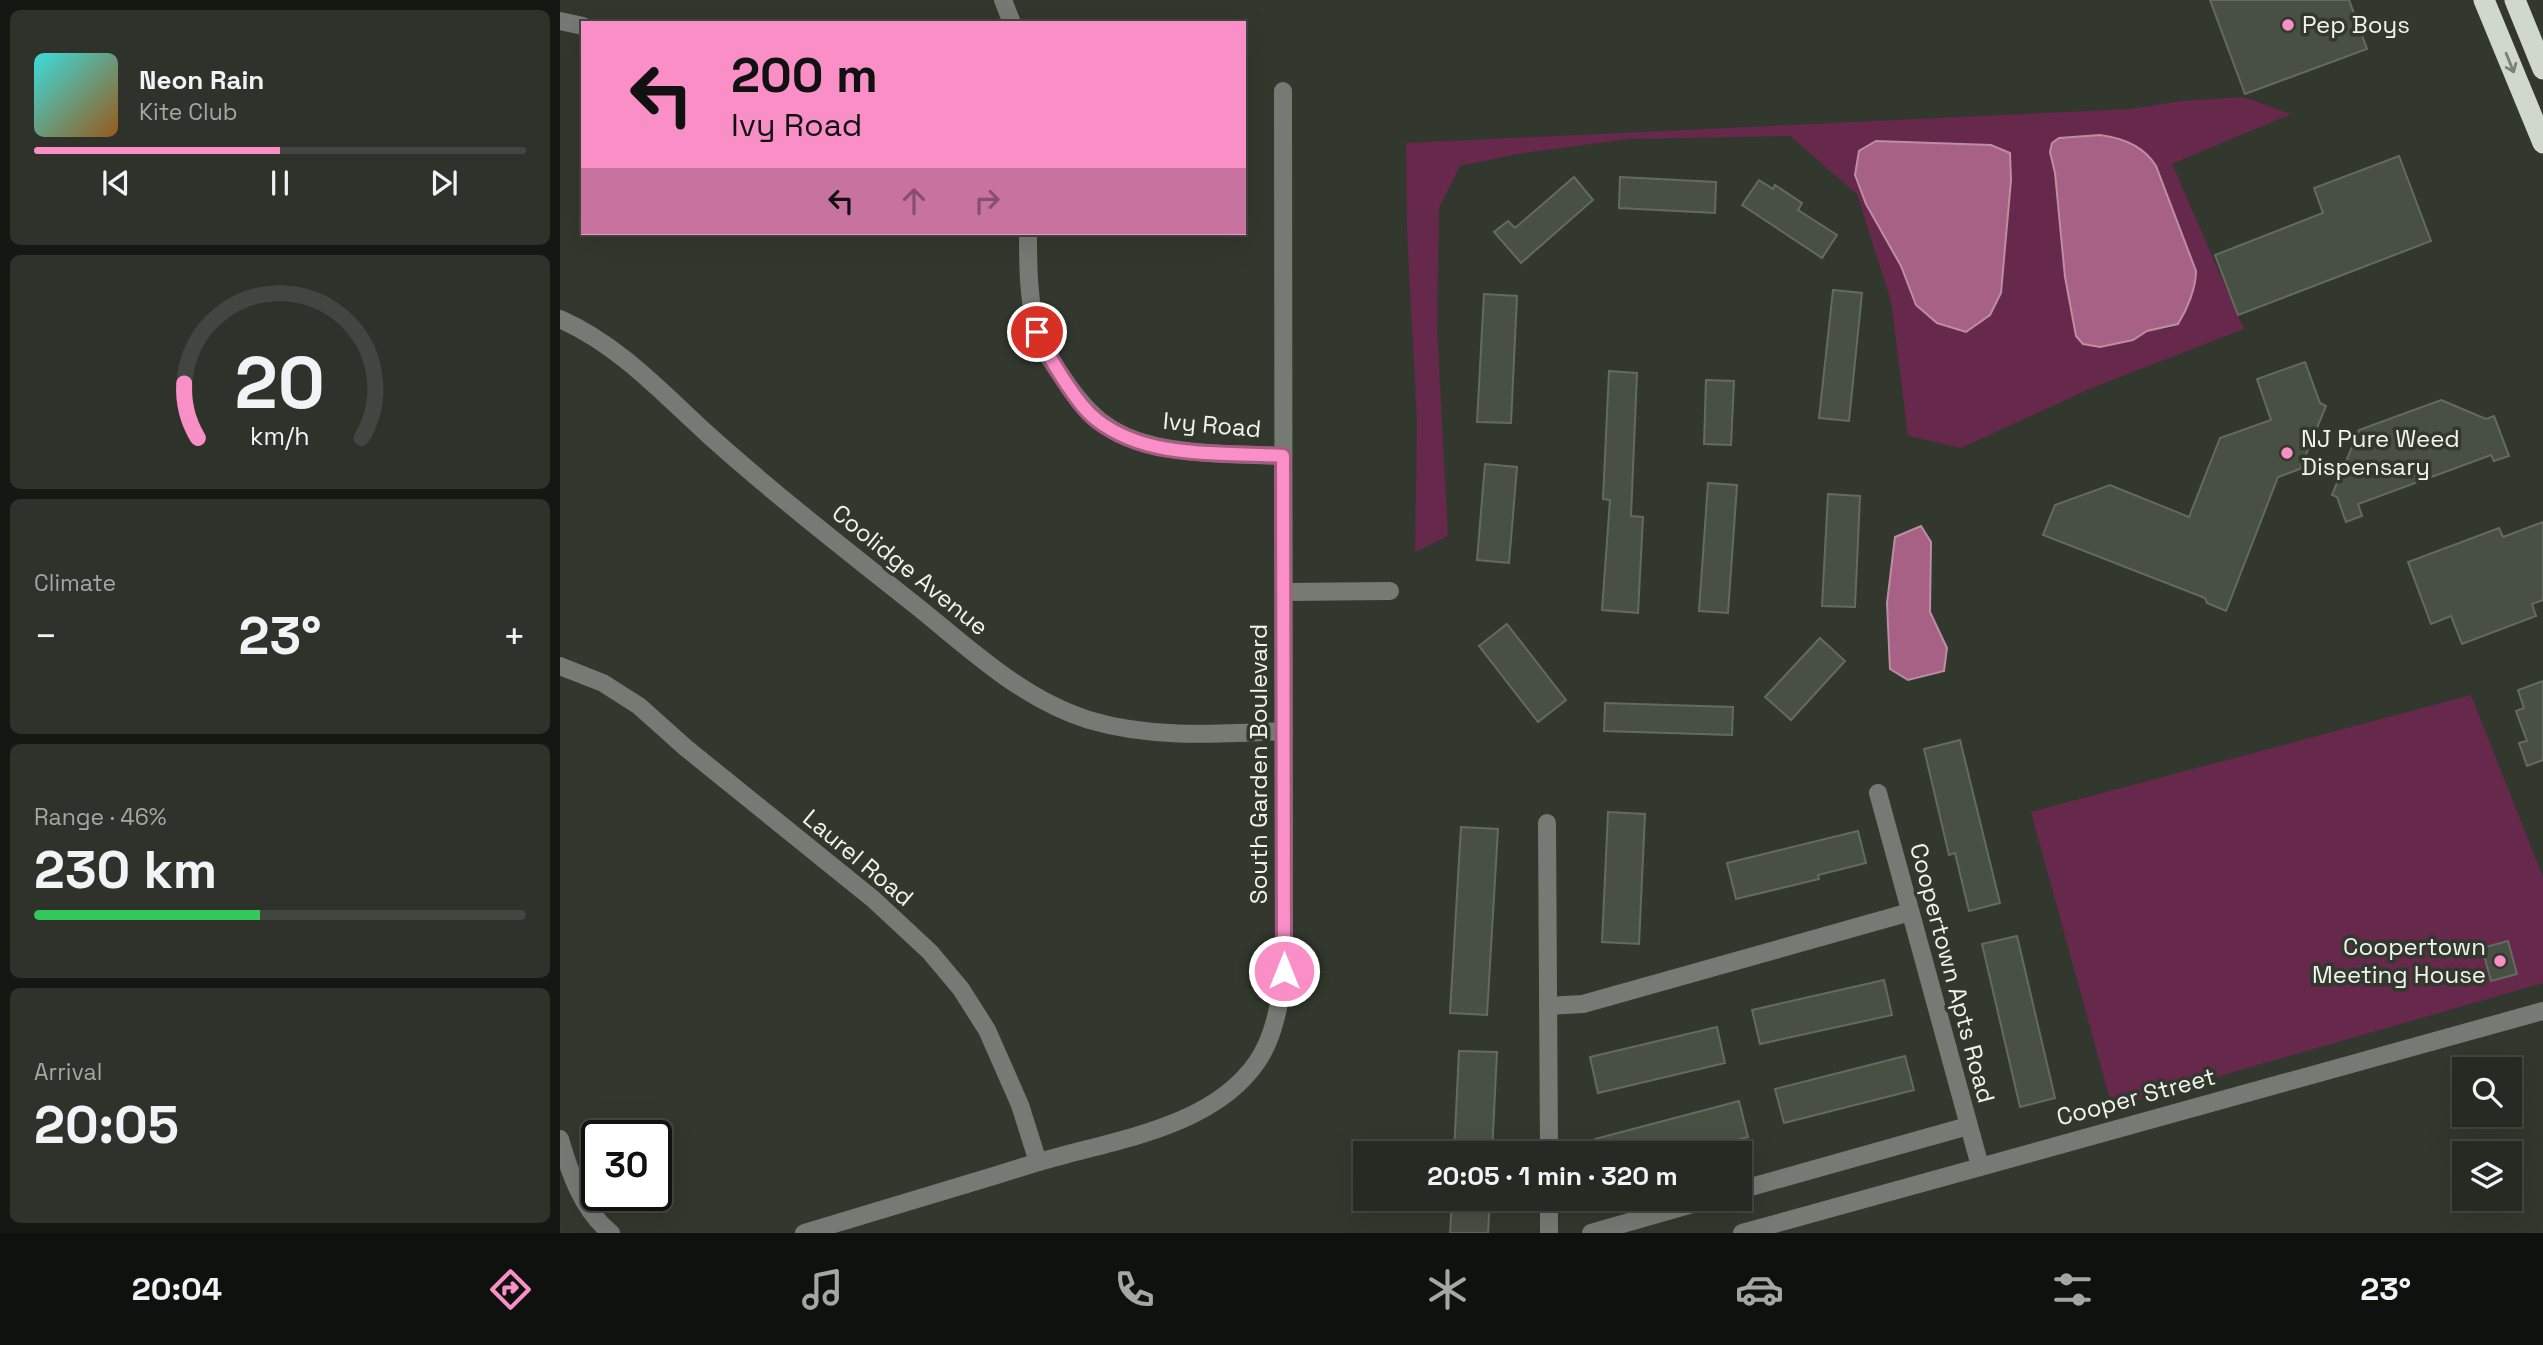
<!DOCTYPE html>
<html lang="en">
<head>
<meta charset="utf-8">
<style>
  :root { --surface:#262a22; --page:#2e322a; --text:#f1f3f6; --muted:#a4a7a5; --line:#424640; --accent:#fa8fc7 }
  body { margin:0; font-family:"Space Grotesk",sans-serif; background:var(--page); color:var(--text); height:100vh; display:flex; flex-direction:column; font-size:26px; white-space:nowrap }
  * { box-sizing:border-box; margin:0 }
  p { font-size:23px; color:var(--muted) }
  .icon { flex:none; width:38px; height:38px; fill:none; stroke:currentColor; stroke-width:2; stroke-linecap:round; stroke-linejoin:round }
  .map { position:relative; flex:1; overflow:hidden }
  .side { display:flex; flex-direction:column; gap:10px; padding:10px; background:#151713; width:560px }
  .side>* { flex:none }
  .guide { position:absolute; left:21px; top:21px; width:665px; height:214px; border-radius:0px; box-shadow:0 7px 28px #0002,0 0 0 2px var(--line); background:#fa8fc7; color:#111; overflow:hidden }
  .buttons { position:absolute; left:1892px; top:1057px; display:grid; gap:14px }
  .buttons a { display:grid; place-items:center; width:70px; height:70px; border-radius:0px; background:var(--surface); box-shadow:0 7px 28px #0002,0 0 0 2px var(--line); font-size:35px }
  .speed { position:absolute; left:21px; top:1120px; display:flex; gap:14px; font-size:35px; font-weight:700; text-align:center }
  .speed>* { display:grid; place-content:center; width:91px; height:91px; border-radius:50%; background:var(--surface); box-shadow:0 7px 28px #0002,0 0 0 2px var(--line); line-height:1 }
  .speed .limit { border:4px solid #111; border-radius:10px; background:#fff; color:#111 }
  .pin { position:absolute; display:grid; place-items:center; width:60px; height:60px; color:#fff; margin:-30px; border:4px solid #fff; border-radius:50%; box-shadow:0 2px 7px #0007 }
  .me { position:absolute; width:77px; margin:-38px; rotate:0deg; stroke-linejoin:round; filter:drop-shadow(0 0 5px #0008) }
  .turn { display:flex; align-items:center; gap:24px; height:147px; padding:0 35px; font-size:32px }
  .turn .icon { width:91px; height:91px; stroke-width:2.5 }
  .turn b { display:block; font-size:49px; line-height:60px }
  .lanes { display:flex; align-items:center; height:66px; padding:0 35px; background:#0003; justify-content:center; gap:35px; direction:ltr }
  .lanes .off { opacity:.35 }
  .big { font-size:52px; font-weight:600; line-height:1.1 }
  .side .tile { flex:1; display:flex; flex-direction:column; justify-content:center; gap:10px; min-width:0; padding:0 24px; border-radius:10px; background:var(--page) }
  .side .dial { align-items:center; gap:0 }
  .dial svg { height:182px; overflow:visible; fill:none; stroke:var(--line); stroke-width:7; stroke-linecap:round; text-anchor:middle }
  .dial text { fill:var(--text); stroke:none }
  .song { display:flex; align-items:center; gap:21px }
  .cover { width:84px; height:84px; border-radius:10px; background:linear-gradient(135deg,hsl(180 70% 55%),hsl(30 70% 35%)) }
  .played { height:7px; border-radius:4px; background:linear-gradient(90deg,var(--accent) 50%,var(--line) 50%) }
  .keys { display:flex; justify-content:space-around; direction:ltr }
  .heat { display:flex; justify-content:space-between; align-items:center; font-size:38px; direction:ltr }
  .charge { height:10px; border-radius:5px; background:linear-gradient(90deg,#34c759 46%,var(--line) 0) }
  .trip { position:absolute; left:793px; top:1141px; width:399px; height:70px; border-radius:0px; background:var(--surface); box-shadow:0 7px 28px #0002,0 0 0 2px var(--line); font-weight:600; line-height:70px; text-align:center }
  .tab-bar { display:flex; height:112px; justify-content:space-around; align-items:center; background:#0f110e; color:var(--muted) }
  .tab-bar .icon { width:49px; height:49px }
  .tab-bar .selected { color:var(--accent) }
  .tab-bar b { font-size:32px; color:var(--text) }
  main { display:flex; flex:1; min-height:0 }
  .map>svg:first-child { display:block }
  .green { fill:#66284b; fill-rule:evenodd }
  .water { fill:#a76185; stroke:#bd8da4; stroke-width:2 }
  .building { fill:#484f43; stroke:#636a5e; stroke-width:2 }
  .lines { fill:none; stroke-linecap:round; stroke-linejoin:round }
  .minor { stroke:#767a74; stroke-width:18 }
  .highway { stroke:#cfd8ca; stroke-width:21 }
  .oneway { stroke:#798074 }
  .route-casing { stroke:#a25d81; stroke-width:18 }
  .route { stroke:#fa8fc7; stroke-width:12 }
  .poi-dot { fill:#fa8fc7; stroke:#32382d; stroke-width:2.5 }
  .labels { text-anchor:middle; stroke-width:7; stroke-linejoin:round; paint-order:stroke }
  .poi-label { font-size:24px; fill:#eff4ed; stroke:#32382d; text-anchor:start }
  .street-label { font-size:24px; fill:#eff4ed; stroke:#32382d }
</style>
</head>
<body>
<main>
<section class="side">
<div class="tile">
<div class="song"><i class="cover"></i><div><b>Neon Rain</b><p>Kite Club</p></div></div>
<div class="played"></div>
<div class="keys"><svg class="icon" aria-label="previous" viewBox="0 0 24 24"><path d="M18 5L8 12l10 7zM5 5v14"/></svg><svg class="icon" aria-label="pause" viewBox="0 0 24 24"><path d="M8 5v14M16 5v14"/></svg><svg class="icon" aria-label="next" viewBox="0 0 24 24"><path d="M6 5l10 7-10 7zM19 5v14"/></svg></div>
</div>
<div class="tile dial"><svg viewBox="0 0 100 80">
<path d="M14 69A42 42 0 1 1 86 69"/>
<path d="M14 69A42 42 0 0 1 8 45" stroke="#fa8fc7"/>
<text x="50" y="56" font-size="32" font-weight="700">20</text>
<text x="50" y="72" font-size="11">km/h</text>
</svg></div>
<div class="tile"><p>Climate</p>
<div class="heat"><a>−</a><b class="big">23°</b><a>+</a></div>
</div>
<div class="tile"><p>Range · 46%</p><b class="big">230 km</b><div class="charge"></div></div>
<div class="tile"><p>Arrival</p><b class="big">20:05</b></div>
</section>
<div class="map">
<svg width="1983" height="1233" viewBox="0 0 1983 1233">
  <rect width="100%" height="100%" fill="#32382d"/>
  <g class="green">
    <path d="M1684,97L1731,114L1612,164L1684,329L1534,387L1401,448L1348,436L1331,301L1297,194L1230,136L1069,139L957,154L900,166L879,208L877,327L888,536L855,552L857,421L847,231L846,143L1570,109L1621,101ZM1540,135C1563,138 1583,146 1596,166L1636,277L1634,284L1621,321L1612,328L1587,331L1573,340L1540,347L1510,308L1495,173L1490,152ZM1449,153L1451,180L1441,293L1356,305L1341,266L1306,204L1295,175Z"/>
    <path d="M1911,695L1983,877V983L1552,1107L1471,812Z"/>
  </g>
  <g class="water">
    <path d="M1540,135C1563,138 1584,146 1596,166L1636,271C1636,288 1627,310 1618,324L1587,331L1573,340L1540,347L1523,344L1516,336L1505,277L1495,173L1490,152L1492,143L1499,138Z"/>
    <path d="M1316,141L1431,145L1450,153L1451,180L1441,293L1430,315L1406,332L1377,323L1356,305L1341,266L1306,204L1295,175L1299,151Z"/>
    <path d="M1361,526L1371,542L1370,612L1387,648L1384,671L1348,680L1330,669L1327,603L1335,537Z"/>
  </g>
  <g class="building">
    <path d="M1650,0H1789L1807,49L1685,94Z"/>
    <path d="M1839,156L1871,241L1678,315L1655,255L1763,213L1754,188Z"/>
    <path d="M1014,177L1033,200L961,263L934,232L948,221L955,228Z"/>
    <path d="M1060,177L1156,182L1155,213L1059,208Z"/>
    <path d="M1199,180L1213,189L1215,185L1242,203L1238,210L1277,235L1262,258L1182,205Z"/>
    <path d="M1273,290L1302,293L1289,421L1259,418Z"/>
    <path d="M924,294L957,296L951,423L917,422Z"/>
    <path d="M1745,362L1760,403L1766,406L1740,469L1718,477L1666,611L1647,603L1645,598L1483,535L1495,505L1550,485L1629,517L1660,438L1711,420L1697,379Z"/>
    <path d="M1049,371L1077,373L1071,516L1083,517L1078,613L1042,610L1050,500L1043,499Z"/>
    <path d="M1146,380L1174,381L1171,445L1144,444Z"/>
    <path d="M1881,400L1926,419L1934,416L1949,456L1934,461L1931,455L1798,504L1802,516L1786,522L1777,497L1772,495L1799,430Z"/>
    <path d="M925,464L957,467L949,563L917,560Z"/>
    <path d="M1148,483L1177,485L1168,613L1139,611Z"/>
    <path d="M1268,494L1300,496L1295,607L1262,606Z"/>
    <path d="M1983,522V600L1972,604L1976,616L1902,644L1891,616L1871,624L1848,562L1939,528L1943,537Z"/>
    <path d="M947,624L1006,700L978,722L919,646Z"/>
    <path d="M1260,638L1285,661L1231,720L1205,697Z"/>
    <path d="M1983,681V760L1967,766L1959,743L1967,741L1956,711L1964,708L1958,690Z"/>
    <path d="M1045,703L1173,707L1172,735L1044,731Z"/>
    <path d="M1400,740L1440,903L1409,911L1395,853L1389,855L1364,749Z"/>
    <path d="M1048,812L1085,814L1079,944L1042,942Z"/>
    <path d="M901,827L938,829L927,1015L890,1013Z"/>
    <path d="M1298,831L1306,863L1258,875L1259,879L1176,899L1167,863Z"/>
    <path d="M1457,936L1495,1098L1460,1107L1422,944Z"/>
    <path d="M1948,941L1957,974L1931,981L1922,948Z"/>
    <path d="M1324,980L1332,1015L1200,1044L1192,1010Z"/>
    <path d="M1157,1027L1165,1063L1038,1093L1030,1057Z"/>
    <path d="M899,1051L937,1052L932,1153H894Z"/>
    <path d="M1345,1056L1354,1090L1224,1123L1215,1089Z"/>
    <path d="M1179,1101L1188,1137L1128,1153H1038L1035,1139Z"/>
    <path d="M892,1199H930L928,1233H890Z"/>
  </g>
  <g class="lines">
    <g class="minor">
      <path d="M443,0L452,23"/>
      <path d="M0,21L23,26"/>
      <path d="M468,233C468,265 468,303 478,333C483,349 492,362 501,375C526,413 549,436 596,446C637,455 681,454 723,456"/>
      <path d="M0,319C61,346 104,395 153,439C218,497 286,550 354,604C408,647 461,699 529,720C593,739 658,734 724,731"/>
      <path d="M724,592L830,591"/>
      <path d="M0,666L43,683L79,706L126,748L313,899L370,952L401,989L427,1030L460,1105L478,1162"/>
      <path d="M1318,793L1420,1166"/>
      <path d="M987,823L989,1153"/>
      <path d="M988,1006L1023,1004L1350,912"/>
      <path d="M0,1139C10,1173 22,1210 51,1233"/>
      <path d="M1180,1190L1408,1126"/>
      <path d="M989,1199V1233"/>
      <path d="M244,1233C323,1209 401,1186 479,1162C551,1140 651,1129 697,1062C715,1036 720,1001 724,970L723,91"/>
      <path d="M1031,1233L1150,1199"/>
      <path d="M1182,1233L1983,1011"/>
    </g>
    <g class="highway">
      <path d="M1924,0L1983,143"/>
      <path d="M1955,0L1983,69"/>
    </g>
  </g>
  <defs><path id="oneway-shaft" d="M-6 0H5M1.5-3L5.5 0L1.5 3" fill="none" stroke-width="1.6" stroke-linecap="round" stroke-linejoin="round" transform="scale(1.75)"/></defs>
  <use class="oneway" href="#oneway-shaft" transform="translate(1950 63) rotate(68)"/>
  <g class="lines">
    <g class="route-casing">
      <path id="route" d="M477,332C485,351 495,366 506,383C515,396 524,410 537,420C588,460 662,452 723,456L724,971"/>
    </g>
    <use href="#route" class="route"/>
  </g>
  <g class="poi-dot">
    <circle cx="1728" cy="25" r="7"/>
    <circle cx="1727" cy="453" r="7"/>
    <circle cx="1940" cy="961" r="7"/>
  </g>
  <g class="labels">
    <g class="poi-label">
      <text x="1742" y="33">Pep Boys</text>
      <text x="1741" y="447">NJ Pure Weed<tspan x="1741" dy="28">Dispensary</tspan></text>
      <text x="1926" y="955" text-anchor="end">Coopertown<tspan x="1926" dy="28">Meeting House</tspan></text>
    </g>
    <g class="street-label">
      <text transform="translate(652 425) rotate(5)" y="8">Ivy Road</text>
      <text transform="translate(350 570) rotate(39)" y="8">Coolidge Avenue</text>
      <text transform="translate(699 764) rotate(-90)" y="8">South Garden Boulevard</text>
      <text transform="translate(298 858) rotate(40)" y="8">Laurel Road</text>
      <text transform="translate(1392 973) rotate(75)" y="8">Coopertown Apts Road</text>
      <text transform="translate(1576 1097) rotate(-15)" y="8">Cooper Street</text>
    </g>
  </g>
</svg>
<div class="buttons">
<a><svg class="icon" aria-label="search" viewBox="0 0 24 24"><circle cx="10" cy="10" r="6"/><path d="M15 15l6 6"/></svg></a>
<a><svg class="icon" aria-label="layers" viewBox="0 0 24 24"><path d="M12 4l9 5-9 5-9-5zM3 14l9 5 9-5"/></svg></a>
</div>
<div class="speed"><div class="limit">30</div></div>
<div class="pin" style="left:477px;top:332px;background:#d93025"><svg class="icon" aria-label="arrive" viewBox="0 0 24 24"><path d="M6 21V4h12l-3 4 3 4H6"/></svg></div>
<svg class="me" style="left:724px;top:971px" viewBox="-20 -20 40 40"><circle r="17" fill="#fa8fc7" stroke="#fff" stroke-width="3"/><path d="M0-11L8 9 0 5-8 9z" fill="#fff"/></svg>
<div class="trip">20:05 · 1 min · 320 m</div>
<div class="guide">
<div class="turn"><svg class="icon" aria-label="left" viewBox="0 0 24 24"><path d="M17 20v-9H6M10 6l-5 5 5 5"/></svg><div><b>200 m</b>Ivy Road</div></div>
<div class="lanes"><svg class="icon" aria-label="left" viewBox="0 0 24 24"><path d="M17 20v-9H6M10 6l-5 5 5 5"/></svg><svg class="icon off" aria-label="ahead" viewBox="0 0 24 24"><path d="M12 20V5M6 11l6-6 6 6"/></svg><svg class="icon off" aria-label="right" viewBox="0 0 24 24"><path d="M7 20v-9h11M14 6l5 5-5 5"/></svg></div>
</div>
</div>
</main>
<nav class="tab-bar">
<b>20:04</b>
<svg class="icon selected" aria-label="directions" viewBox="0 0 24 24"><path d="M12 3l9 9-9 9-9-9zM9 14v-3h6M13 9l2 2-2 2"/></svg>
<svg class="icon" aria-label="music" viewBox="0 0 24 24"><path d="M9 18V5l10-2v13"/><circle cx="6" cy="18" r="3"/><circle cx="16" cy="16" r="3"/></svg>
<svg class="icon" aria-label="phone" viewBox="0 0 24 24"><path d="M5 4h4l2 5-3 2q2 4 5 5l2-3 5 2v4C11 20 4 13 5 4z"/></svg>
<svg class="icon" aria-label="climate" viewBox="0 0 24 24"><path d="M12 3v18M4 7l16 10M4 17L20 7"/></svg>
<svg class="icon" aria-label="car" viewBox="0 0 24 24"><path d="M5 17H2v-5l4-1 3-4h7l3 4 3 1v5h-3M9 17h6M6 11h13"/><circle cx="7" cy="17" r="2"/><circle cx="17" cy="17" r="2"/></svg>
<svg class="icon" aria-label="filters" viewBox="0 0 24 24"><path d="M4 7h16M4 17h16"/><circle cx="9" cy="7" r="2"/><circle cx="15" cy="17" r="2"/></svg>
<b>23°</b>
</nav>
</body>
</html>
